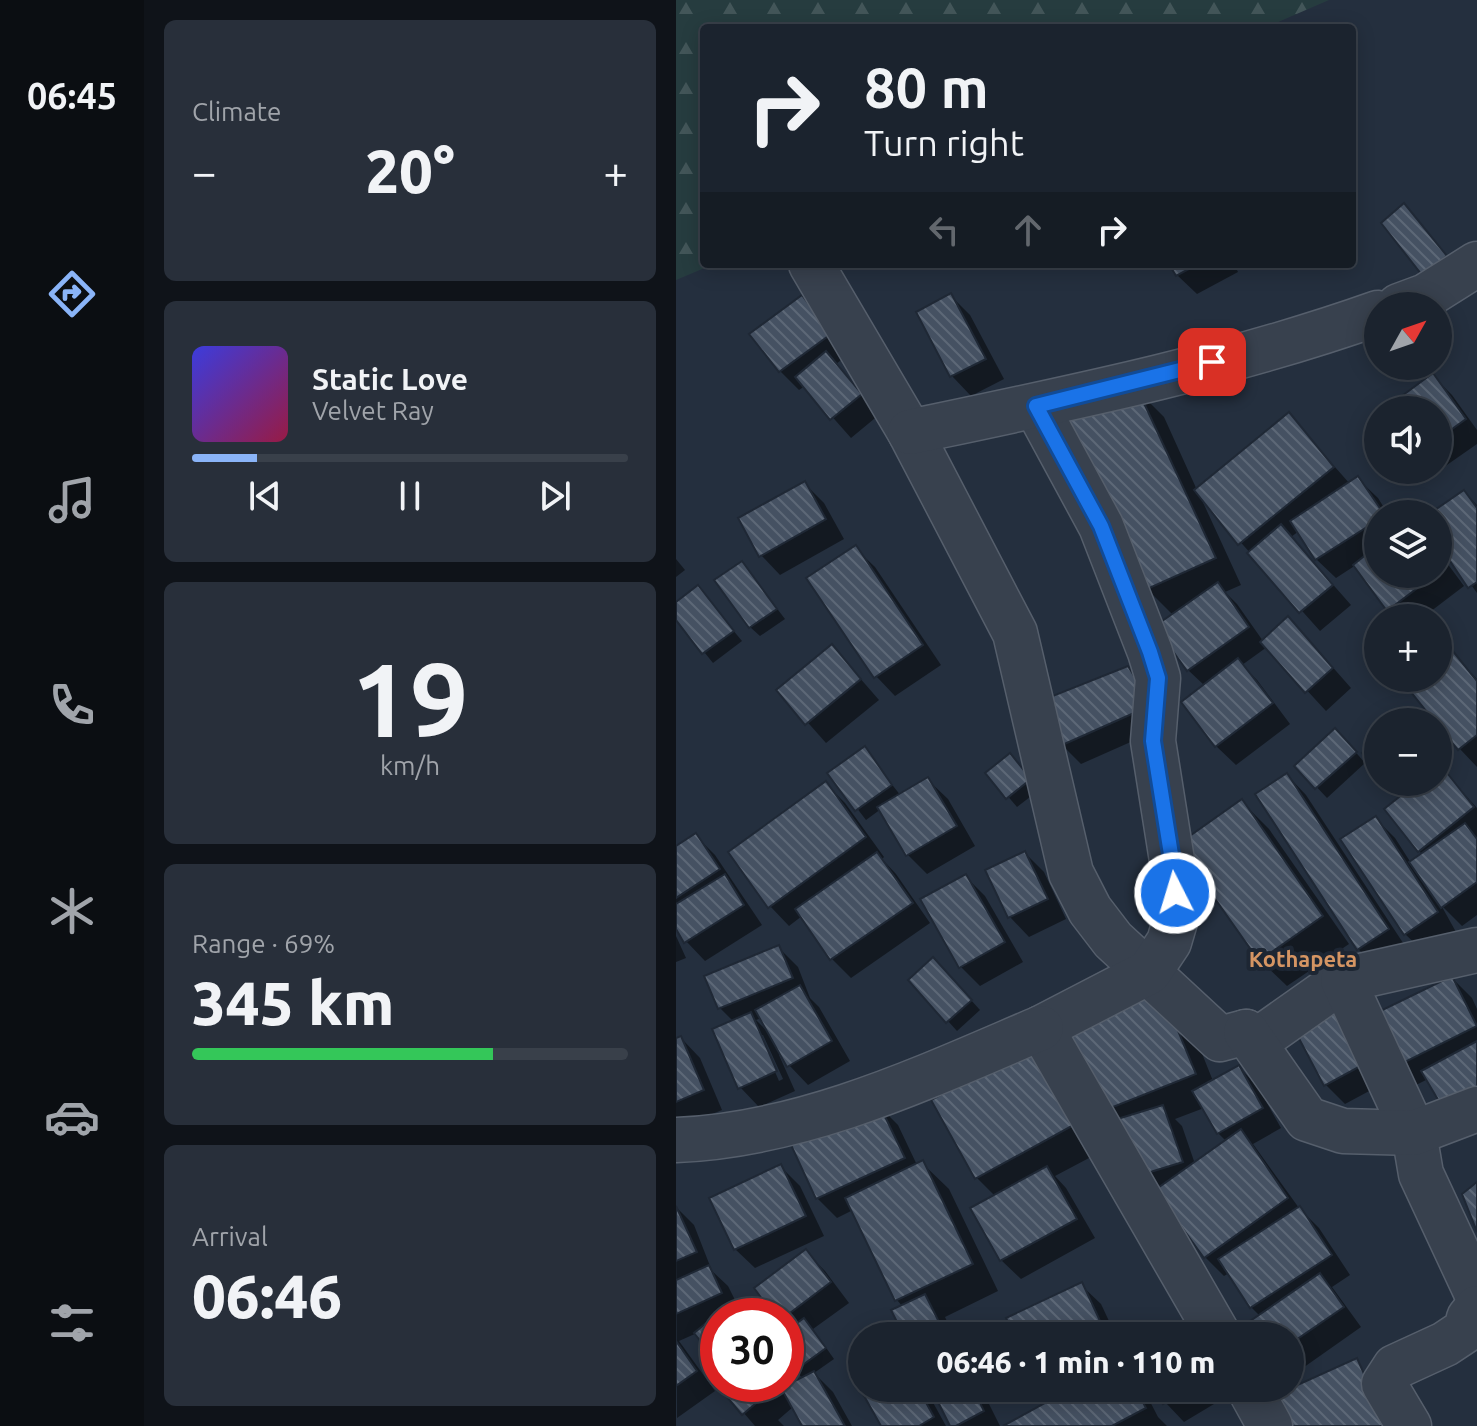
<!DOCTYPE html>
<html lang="en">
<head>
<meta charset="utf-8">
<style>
  :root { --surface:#1b232e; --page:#282f3a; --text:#f1f3f6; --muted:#a0a4aa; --line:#39404a; --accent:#8ab4f8 }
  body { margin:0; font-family:Ubuntu,sans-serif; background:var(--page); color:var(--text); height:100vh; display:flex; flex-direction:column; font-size:30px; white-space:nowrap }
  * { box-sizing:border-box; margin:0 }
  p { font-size:26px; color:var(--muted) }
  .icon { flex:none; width:44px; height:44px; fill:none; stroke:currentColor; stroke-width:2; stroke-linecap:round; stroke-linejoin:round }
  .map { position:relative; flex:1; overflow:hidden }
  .sheet { display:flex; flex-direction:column; gap:20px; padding:20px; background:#0f1319; width:532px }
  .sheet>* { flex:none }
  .guide { position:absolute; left:24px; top:24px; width:656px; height:244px; border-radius:8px; box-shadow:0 4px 20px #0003,0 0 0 2px var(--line); background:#1b232e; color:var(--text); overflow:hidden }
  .needle { width:52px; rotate:50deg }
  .controls { position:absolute; left:688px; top:292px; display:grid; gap:16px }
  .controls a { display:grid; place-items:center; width:88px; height:88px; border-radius:50%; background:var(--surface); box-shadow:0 4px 20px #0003,0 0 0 2px var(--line); font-size:40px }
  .speed { position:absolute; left:24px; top:1298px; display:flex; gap:16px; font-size:40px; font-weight:700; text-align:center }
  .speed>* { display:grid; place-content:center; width:104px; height:104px; border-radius:50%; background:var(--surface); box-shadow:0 4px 20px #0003,0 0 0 2px var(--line); line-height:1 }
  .speed .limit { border:12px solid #d22; background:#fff; color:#111 }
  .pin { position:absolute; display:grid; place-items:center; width:68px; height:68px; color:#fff; margin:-34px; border-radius:16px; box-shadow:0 4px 12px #0006 }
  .me { position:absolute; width:88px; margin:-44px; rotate:355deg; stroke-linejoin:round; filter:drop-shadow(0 0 6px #0008) }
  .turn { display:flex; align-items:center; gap:28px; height:168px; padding:0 32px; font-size:36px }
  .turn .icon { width:104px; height:104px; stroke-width:2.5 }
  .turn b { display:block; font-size:56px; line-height:68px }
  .lanes { display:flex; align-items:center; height:76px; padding:0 32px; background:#0003; justify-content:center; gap:40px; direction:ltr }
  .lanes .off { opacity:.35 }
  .big { font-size:60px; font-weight:800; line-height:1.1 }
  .sheet .widget { flex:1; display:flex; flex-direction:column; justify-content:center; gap:12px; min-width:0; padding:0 28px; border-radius:12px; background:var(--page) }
  .sheet .dial { align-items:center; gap:0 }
  .dial b { font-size:104px; line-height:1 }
  .song { display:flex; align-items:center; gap:24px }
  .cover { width:96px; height:96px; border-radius:12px; background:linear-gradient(135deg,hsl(240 70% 55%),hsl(340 70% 35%)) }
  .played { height:8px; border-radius:4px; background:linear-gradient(90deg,var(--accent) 15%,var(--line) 15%) }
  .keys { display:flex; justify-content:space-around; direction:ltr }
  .heat { display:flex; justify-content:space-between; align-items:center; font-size:44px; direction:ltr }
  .charge { height:12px; border-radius:6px; background:linear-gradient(90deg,#34c759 69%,var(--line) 0) }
  .trip { position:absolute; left:172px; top:1322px; width:456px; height:80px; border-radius:40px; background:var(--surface); box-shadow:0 4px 20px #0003,0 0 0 2px var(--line); font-weight:800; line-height:80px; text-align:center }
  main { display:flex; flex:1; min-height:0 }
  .tabs { display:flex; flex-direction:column; width:144px; justify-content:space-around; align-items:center; background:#0b0e12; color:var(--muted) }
  .tabs .icon { width:56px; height:56px }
  .tabs .on { color:var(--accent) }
  .tabs b { font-size:36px; color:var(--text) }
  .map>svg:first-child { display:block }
  .forest { fill:url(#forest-firs) }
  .shadow { fill:#0007; fill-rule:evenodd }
  .building { fill:url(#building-back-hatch); stroke:#1f2835; stroke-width:2 }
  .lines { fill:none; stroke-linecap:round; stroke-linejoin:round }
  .minor-casing { stroke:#565f6c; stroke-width:47 }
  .minor { stroke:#38414e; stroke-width:44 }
  .route-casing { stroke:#114b97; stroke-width:20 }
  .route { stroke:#1a73e8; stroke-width:14 }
  .labels { text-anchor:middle; stroke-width:8; stroke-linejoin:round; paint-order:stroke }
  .neighbourhood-label { font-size:22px; font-weight:bold; fill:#d59563; stroke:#1d2633 }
</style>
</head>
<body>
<main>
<nav class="tabs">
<b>06:45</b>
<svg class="icon on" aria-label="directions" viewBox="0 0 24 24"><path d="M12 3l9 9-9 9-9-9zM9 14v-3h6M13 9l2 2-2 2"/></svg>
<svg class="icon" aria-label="music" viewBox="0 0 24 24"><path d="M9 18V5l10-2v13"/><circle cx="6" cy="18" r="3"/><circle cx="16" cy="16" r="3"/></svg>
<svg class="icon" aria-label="phone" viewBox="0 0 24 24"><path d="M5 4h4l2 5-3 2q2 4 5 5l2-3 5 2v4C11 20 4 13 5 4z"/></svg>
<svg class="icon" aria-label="climate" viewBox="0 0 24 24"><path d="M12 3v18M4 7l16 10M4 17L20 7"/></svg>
<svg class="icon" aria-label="car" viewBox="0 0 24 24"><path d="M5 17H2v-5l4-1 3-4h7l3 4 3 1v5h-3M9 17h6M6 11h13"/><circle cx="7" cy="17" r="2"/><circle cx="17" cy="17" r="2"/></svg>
<svg class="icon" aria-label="filters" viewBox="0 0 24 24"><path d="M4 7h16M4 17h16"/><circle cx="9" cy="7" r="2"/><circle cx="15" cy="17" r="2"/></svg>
</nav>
<section class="sheet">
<div class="widget"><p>Climate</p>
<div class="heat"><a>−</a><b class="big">20°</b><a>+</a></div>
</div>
<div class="widget">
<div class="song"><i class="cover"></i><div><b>Static Love</b><p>Velvet Ray</p></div></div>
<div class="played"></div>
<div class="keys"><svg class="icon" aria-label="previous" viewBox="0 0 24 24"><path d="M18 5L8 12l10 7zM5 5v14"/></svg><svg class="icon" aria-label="pause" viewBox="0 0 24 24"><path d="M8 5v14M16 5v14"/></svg><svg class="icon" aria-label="next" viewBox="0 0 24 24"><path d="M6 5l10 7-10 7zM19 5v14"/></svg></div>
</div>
<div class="widget dial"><b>19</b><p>km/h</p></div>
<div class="widget"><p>Range · 69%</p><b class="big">345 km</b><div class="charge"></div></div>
<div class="widget"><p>Arrival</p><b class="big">06:46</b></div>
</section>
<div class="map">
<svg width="801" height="1426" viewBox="0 0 801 1426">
  <defs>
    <pattern id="forest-firs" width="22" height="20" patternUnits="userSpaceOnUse" patternTransform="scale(2)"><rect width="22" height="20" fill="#263c3f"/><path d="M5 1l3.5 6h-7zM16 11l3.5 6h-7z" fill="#435659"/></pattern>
    <pattern id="building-back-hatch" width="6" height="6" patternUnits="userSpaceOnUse" patternTransform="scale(2)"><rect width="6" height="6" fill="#455162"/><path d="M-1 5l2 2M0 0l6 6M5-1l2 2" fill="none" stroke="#5d6877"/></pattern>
  </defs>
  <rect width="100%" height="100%" fill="#242f3e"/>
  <path class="forest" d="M0,0H653L588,28H28V264H38L0,280Z"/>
  <g class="shadow">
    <path d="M496,264H558L562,272L521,294L501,275Z"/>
    <path d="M275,296L294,315L328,379L295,396L276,376L242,312Z"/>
    <path d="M126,298L146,317L173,354L160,364L204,414L175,438L129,386L123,390L104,371Z"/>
    <path d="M757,376L776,395L801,430V444L768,467L762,461V410H721Z"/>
    <path d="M461,390L488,417L521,490L613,415L674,484L682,479L702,498L712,514H702V574H762V551L788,586L746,618H722L680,565L660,578L640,559L623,531L615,537L675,605L644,631L525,498L565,585L549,592L561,604L587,641L631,638L675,688L650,711L591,647L566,665L581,680L614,724L560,765L540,746L529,686L512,670L497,615L471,589Z"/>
    <path d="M128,483L148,503L168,539L104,575L85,555Z"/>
    <path d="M788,492L801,505V593L762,539V514H757Z"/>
    <path d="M179,548L199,567L265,665L219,696L200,676Z"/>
    <path d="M0,559L9,570L0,577Z"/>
    <path d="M66,563L109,619L84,636L74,627Z"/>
    <path d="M22,588L66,641L37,663L0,617V604Z"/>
    <path d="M156,646L203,700L150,743L103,690Z"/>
    <path d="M776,653L801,679V767L784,749L733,687L745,678H762V664Z"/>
    <path d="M451,669L471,688L493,725L405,764L386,745Z"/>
    <path d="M669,740L689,763L651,798L621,766Z"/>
    <path d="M188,749L225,796L252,780L272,799L299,846L251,874L232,855L205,809L190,820L154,773Z"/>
    <path d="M334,755L363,790L341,807L312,773Z"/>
    <path d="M764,767L801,808V915L786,926L765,905L780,932L749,953L729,934L699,818L719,838L735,863L747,855L743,851L725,798L711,782H762Z"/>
    <path d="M611,775L630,795L731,949L702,968L682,949Z"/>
    <path d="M150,784L169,803L208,857L206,859L220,874L254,923L175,978L156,959L126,916L113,926L94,906Z"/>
    <path d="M566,802L593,829L673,944L611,986L584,960Z"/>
    <path d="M20,836L39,855L86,925L29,961L10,941L0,925V848Z"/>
    <path d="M349,853L368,872L390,919L353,937L334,917L311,871Z"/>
    <path d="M290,877L309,896L347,962L304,986L285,967Z"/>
    <path d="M0,936L10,958L0,962Z"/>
    <path d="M103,948L122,967L134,998L143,1007L174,1061L132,1085L113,1065L106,1053L103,1055L119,1091L83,1107L64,1087L58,1022L44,1008ZM86,1018L93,1033L80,1020ZM83,1035H87L107,1079L103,1081Z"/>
    <path d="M267,969L304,1010L281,1031L235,980Z"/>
    <path d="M776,978L796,998L801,1009V1115L752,1079L740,1085L721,1066Z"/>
    <path d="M513,1021L537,1081L563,1067L582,1087L605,1128L577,1144L623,1208L643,1228L674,1275L656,1287L685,1327L614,1377V1336L584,1316L575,1307L553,1273L548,1276L529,1257L484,1194L392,1033ZM528,1108L542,1133L551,1142L519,1164L506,1126L499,1119Z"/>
    <path d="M620,1030L710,1082L669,1104L649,1084Z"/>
    <path d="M5,1038L24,1058L46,1110L4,1127L0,1123V1040Z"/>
    <path d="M360,1044L430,1149L379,1176L390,1188L419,1238L345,1279L325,1260L319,1196L301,1178Z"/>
    <path d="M203,1106L222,1125L241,1165L246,1163L273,1189L322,1291L269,1317L278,1336H231L227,1307L221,1300L177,1210L161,1218L141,1198Z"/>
    <path d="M104,1166L124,1186L148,1236L79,1268L59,1249Z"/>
    <path d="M0,1207L18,1225L36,1271L52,1286L67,1316H42V1361L21,1333L3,1341L39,1391L1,1418Z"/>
    <path d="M130,1252L149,1271L173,1303L137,1329L158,1359L138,1373L157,1392L176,1426H128L117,1407L102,1420L108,1426H79L43,1384H110V1370L120,1382L127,1379L110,1359V1333L114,1330L110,1326V1316H101Z"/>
    <path d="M405,1285L425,1304L440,1336H341Z"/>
    <path d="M516,1323L529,1336H495Z"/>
    <path d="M186,1387L249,1388L270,1426H207Z"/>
    <path d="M257,1388H305L324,1426H276Z"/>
    <path d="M367,1388H467L482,1417L491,1426H332L379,1400Z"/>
    <path d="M480,1388H563V1389L508,1422L489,1402Z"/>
  </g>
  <g class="building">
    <path d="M728,203L771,256L746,275L705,223Z"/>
    <path d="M493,264H522L500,276Z"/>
    <path d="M275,293L310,359L274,377L240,312Z"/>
    <path d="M126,295L155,334L103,372L73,334Z"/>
    <path d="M150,351L186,394L154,420L119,377Z"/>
    <path d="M757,373L790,419L762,439V410H719L715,404Z"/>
    <path d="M461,388L540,558L469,590L390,420Z"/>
    <path d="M613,412L658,467L562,545L518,490Z"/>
    <path d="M682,476L708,514H702V520L639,560L614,521Z"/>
    <path d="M129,481L150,519L83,557L62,518Z"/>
    <path d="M788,490L801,508V582L792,588L762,543V514H753Z"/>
    <path d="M605,524L657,585L623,613L571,553Z"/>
    <path d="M180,545L247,645L198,678L130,578Z"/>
    <path d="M702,545V574H760L711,611L677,565Z"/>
    <path d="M66,561L101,609L73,628L38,580Z"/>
    <path d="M542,582L573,627L511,671L479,626Z"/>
    <path d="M22,585L58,631L26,654L0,620V602Z"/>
    <path d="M612,616L657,668L629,693L584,642Z"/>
    <path d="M156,644L185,679L129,725L100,690Z"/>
    <path d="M776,650L801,681V735L782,750L762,726V722H759L731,687L741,678H762V662Z"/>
    <path d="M562,658L597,703L539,747L505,702Z"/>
    <path d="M452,666L476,705L384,746L374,697Z"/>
    <path d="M659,728L681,752L639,789L618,766Z"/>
    <path d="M702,741V773L686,753Z"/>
    <path d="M189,746L216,785L179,811L151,773Z"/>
    <path d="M334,753L355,779L330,799L309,773Z"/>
    <path d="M764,764L798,807L742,852L708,809L742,782H762V766Z"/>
    <path d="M611,773L713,929L681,950L579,794Z"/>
    <path d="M252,777L281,826L230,856L201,807Z"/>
    <path d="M150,781L190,837L92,908L52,852Z"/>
    <path d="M566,799L647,916L583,961L501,845Z"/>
    <path d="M700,816L762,912L728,935L664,839Z"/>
    <path d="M789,823L801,839V882L765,908L733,862Z"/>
    <path d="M20,833L44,869L0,898V846Z"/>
    <path d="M349,851L372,899L332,918L309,870Z"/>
    <path d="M201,852L237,903L154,960L119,909Z"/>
    <path d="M49,874L68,905L8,943L0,929V904Z"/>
    <path d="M290,874L329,942L283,968L244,899Z"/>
    <path d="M103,945L117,978L42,1009L28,976Z"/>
    <path d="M257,957L296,1000L270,1023L232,980Z"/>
    <path d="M776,976L801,1026L719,1067L694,1016Z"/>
    <path d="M124,985L156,1041L111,1067L79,1010Z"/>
    <path d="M486,992L520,1074L422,1113L389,1031Z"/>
    <path d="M662,1006L692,1062L648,1086L618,1029Z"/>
    <path d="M75,1012L101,1071L62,1089L36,1029Z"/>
    <path d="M5,1036L28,1090L0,1102V1038Z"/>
    <path d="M801,1041V1089L764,1103L745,1071Z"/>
    <path d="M361,1042L405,1121L299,1179L255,1100Z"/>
    <path d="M563,1065L587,1108L541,1134L516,1091Z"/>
    <path d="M203,1104L229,1158L140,1199L115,1145Z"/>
    <path d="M487,1105L507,1162L458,1177L438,1120Z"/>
    <path d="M565,1129L612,1198L528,1258L479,1190Z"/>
    <path d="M247,1160L297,1264L219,1301L169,1198Z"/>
    <path d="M105,1164L130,1216L58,1250L33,1198Z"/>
    <path d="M371,1166L401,1219L324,1261L294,1208Z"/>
    <path d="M801,1182V1232L786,1194Z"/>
    <path d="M0,1206L21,1252L0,1261Z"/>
    <path d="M624,1206L656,1255L574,1308L542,1259Z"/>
    <path d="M130,1249L155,1282L110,1316H99L78,1288Z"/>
    <path d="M33,1265L46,1293L0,1314V1280Z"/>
    <path d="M644,1273L668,1307L614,1344V1336H561L558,1332Z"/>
    <path d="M406,1282L431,1336H338L330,1318Z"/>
    <path d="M249,1294L270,1336H228L215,1310Z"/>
    <path d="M56,1302L67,1316H42V1363L18,1333Z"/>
    <path d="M128,1318L150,1348L117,1372L110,1362V1331Z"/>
    <path d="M0,1341L21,1371L0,1386Z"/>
    <path d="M681,1358L711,1426H610L597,1396Z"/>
    <path d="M138,1371L169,1426H126L105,1388Z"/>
    <path d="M42,1374V1384H103L66,1415L36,1379Z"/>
    <path d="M186,1385V1388H242L258,1417L243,1426H205L183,1387Z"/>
    <path d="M255,1388H297L308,1411L280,1426H274Z"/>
    <path d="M396,1388H459L470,1408L436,1426H327Z"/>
    <path d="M478,1388H513L487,1404Z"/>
  </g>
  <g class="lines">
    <g class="minor-casing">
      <g id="minor">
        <path d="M135,264L234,432L339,633L395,873L414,910L437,940L544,1039L570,1032L582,1040L667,980"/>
        <path d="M723,306L750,296L801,264"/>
        <path d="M360,406L425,526L474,652L482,678L477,741L497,867L500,918L493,942L473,972L365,1028L543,1336"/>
        <path d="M234,432C391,399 550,367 702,313"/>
        <path d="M801,950L667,980L738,1133L745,1174L801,1294"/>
        <path d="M570,1032L631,1119L667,1131L738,1133L801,1109"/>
        <path d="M0,1140C128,1135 250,1077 365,1028"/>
        <path d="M573,1388L594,1426"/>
        <path d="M733,1426L708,1384L719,1367L769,1344L790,1330L793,1318L801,1308"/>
      </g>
    </g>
    <use href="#minor" class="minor"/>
  </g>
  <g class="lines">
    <g class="route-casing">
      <path id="route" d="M499,893L497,867L477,741L482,678L474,652L425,526L360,406L536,362"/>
    </g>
    <use href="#route" class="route"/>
  </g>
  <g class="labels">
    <g class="neighbourhood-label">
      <text x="627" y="967">Kothapeta</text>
    </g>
  </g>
</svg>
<div class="controls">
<a><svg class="needle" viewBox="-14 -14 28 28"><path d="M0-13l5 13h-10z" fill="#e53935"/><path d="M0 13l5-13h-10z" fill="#a0a4aa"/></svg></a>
<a><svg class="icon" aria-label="sound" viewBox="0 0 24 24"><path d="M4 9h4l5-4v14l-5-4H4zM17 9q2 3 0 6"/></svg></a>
<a><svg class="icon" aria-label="layers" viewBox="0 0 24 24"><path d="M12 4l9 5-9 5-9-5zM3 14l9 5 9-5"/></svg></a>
<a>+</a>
<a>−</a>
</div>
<div class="speed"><div class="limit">30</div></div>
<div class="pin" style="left:536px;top:362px;background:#d93025"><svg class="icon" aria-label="arrive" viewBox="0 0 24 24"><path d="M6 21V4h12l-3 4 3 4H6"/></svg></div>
<svg class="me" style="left:499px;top:893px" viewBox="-20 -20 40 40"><circle r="17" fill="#1a73e8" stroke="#fff" stroke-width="3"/><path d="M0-11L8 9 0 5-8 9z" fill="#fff"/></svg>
<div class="trip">06:46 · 1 min · 110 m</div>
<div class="guide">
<div class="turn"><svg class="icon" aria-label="right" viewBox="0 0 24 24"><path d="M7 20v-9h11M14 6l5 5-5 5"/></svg><div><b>80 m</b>Turn right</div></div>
<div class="lanes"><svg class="icon off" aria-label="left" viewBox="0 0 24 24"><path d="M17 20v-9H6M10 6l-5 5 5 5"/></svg><svg class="icon off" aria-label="ahead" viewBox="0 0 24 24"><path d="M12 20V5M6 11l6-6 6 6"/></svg><svg class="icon" aria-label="right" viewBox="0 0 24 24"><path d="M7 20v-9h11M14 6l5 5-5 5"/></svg></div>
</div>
</div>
</main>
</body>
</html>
